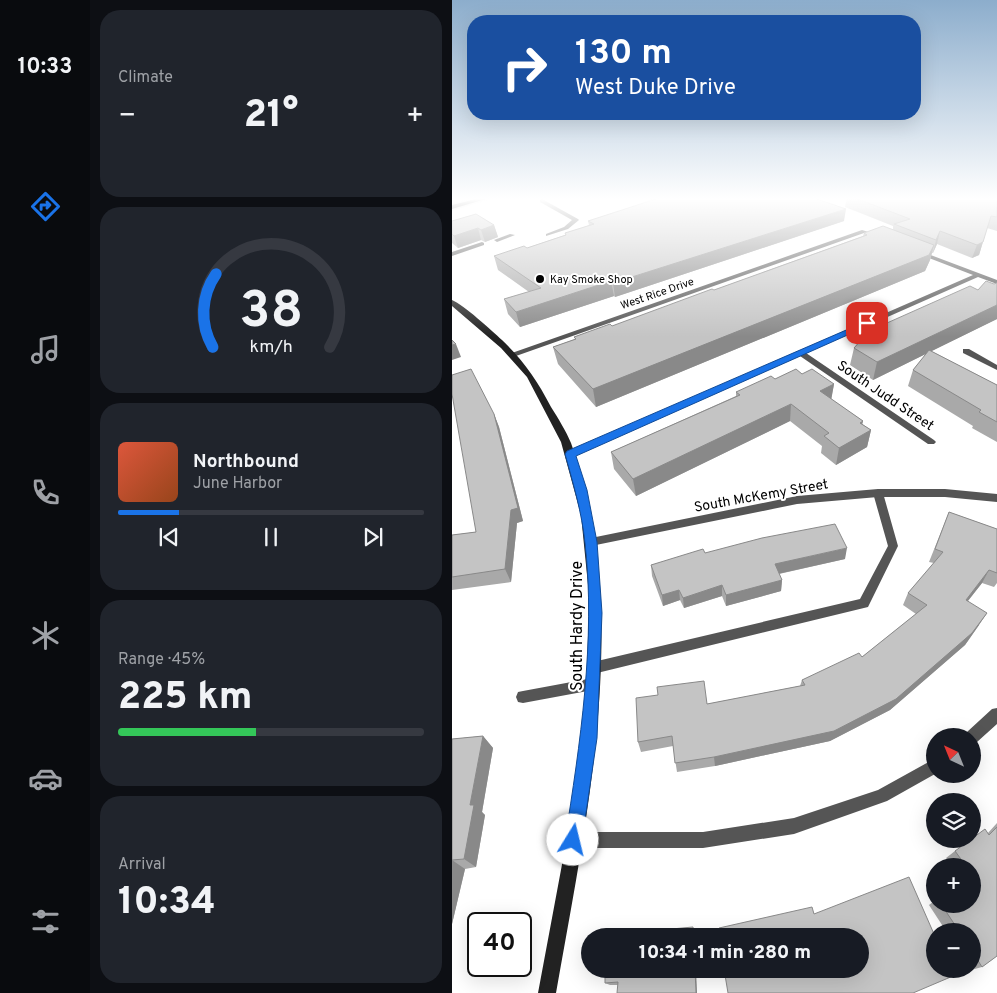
<!DOCTYPE html>
<html lang="en">
<head>
<meta charset="utf-8">
<style>
  :root { --surface:#171b24; --page:#20242c; --text:#f1f3f6; --muted:#9ea1a6; --line:#363941; --accent:#1a73e8 }
  body { margin:0; font-family:Overpass,sans-serif; background:var(--page); color:var(--text); height:100vh; display:flex; flex-direction:column; font-size:19px; white-space:nowrap }
  * { box-sizing:border-box; margin:0 }
  p { font-size:16px; color:var(--muted) }
  .icon { flex:none; width:28px; height:28px; fill:none; stroke:currentColor; stroke-width:2; stroke-linecap:round; stroke-linejoin:round }
  .map { position:relative; flex:1; overflow:hidden }
  .panel { display:flex; flex-direction:column; gap:10px; padding:10px; background:#0d0f14; width:362px }
  .panel>* { flex:none }
  .top-card { position:absolute; left:15px; top:15px; width:454px; height:105px; border-radius:20px; box-shadow:0 5px 20px #0002; background:#1a4fa0; color:#fff; overflow:hidden }
  .needle { width:32px; rotate:317deg }
  .tools { position:absolute; left:474px; top:728px; display:grid; gap:10px }
  .tools a { display:grid; place-items:center; width:55px; height:55px; border-radius:50%; background:var(--surface); box-shadow:0 5px 20px #0002; font-size:25px }
  .speed { position:absolute; left:15px; top:912px; display:flex; gap:10px; font-size:25px; font-weight:700; text-align:center }
  .speed>* { display:grid; place-content:center; width:65px; height:65px; border-radius:50%; background:var(--surface); box-shadow:0 5px 20px #0002; line-height:1 }
  .speed .limit { border:2px solid #111; border-radius:8px; background:#fff; color:#111 }
  .pin { position:absolute; display:grid; place-items:center; width:42px; height:42px; color:#fff; margin:-21px; border-radius:10px; box-shadow:0 2px 8px #0006 }
  .me { position:absolute; width:55px; margin:-28px; rotate:9deg; stroke-linejoin:round; filter:drop-shadow(0 0 4px #0008) }
  .turn { display:flex; align-items:center; gap:18px; height:105px; padding:0 25px; font-size:22px }
  .turn .icon { width:65px; height:65px; stroke-width:2.5 }
  .turn b { display:block; font-size:35px; line-height:42px }
  .big { font-size:38px; font-weight:800; line-height:1.1 }
  .panel .widget { flex:1; display:flex; flex-direction:column; justify-content:center; gap:8px; min-width:0; padding:0 18px; border-radius:20px; background:var(--page) }
  .panel .dial { align-items:center; gap:0 }
  .dial svg { height:130px; overflow:visible; fill:none; stroke:var(--line); stroke-width:7; stroke-linecap:round; text-anchor:middle }
  .dial text { fill:var(--text); stroke:none }
  .song { display:flex; align-items:center; gap:15px }
  .cover { width:60px; height:60px; border-radius:8px; background:linear-gradient(135deg,hsl(10 70% 55%),hsl(20 70% 35%)) }
  .played { height:5px; border-radius:2px; background:linear-gradient(90deg,var(--accent) 20%,var(--line) 20%) }
  .keys { display:flex; justify-content:space-around; direction:ltr }
  .heat { display:flex; justify-content:space-between; align-items:center; font-size:28px; direction:ltr }
  .charge { height:8px; border-radius:4px; background:linear-gradient(90deg,#34c759 45%,var(--line) 0) }
  .trip { position:absolute; left:129px; top:928px; width:288px; height:50px; border-radius:25px; background:var(--surface); box-shadow:0 5px 20px #0002; font-weight:800; line-height:50px; text-align:center }
  main { display:flex; flex:1; min-height:0 }
  .tabs { display:flex; flex-direction:column; width:90px; justify-content:space-around; align-items:center; background:#090b0e; color:var(--muted) }
  .tabs .icon { width:35px; height:35px }
  .tabs .on { color:var(--accent) }
  .tabs b { font-size:22px; color:var(--text) }
  .map>svg:first-child { display:block }
  .lines { fill:none; stroke-linecap:round; stroke-linejoin:round }
  .primary-casing { stroke:#dbdbdb; stroke-width:3 }
  .lane { fill:#555; fill-rule:evenodd }
  .street { fill:#555; fill-rule:evenodd }
  .secondary { fill:#222; fill-rule:evenodd }
  .primary { fill:#000; fill-rule:evenodd }
  .wall { fill:#a9a9a9 }
  .shaded-wall { fill:#898989 }
  .building { fill:#c4c4c4; stroke:#898989 }
  .route { fill:#1a73e8; stroke:#114b97 }
  .poi-dot { fill:#000; stroke:#fff; stroke-width:2 }
  .labels { text-anchor:middle; stroke-width:4; stroke-linejoin:round; paint-order:stroke }
  .far-poi-label { font-size:11px; fill:#000; stroke:#fff; text-anchor:start }
  .far-street-label { font-size:11px; fill:#000; stroke:#fff }
  .street-label { font-size:14px; fill:#000; stroke:#fff }
  .near-street-label { font-size:16px; fill:#000; stroke:#fff }
</style>
</head>
<body>
<main>
<nav class="tabs">
<b>10:33</b>
<svg class="icon on" aria-label="directions" viewBox="0 0 24 24"><path d="M12 3l9 9-9 9-9-9zM9 14v-3h6M13 9l2 2-2 2"/></svg>
<svg class="icon" aria-label="music" viewBox="0 0 24 24"><path d="M9 18V5l10-2v13"/><circle cx="6" cy="18" r="3"/><circle cx="16" cy="16" r="3"/></svg>
<svg class="icon" aria-label="phone" viewBox="0 0 24 24"><path d="M5 4h4l2 5-3 2q2 4 5 5l2-3 5 2v4C11 20 4 13 5 4z"/></svg>
<svg class="icon" aria-label="climate" viewBox="0 0 24 24"><path d="M12 3v18M4 7l16 10M4 17L20 7"/></svg>
<svg class="icon" aria-label="car" viewBox="0 0 24 24"><path d="M5 17H2v-5l4-1 3-4h7l3 4 3 1v5h-3M9 17h6M6 11h13"/><circle cx="7" cy="17" r="2"/><circle cx="17" cy="17" r="2"/></svg>
<svg class="icon" aria-label="filters" viewBox="0 0 24 24"><path d="M4 7h16M4 17h16"/><circle cx="9" cy="7" r="2"/><circle cx="15" cy="17" r="2"/></svg>
</nav>
<section class="panel">
<div class="widget"><p>Climate</p>
<div class="heat"><a>−</a><b class="big">21°</b><a>+</a></div>
</div>
<div class="widget dial"><svg viewBox="0 0 100 80">
<path d="M14 69A42 42 0 1 1 86 69"/>
<path d="M14 69A42 42 0 0 1 16 24" stroke="#1a73e8"/>
<text x="50" y="56" font-size="32" font-weight="700">38</text>
<text x="50" y="72" font-size="11">km/h</text>
</svg></div>
<div class="widget">
<div class="song"><i class="cover"></i><div><b>Northbound</b><p>June Harbor</p></div></div>
<div class="played"></div>
<div class="keys"><svg class="icon" aria-label="previous" viewBox="0 0 24 24"><path d="M18 5L8 12l10 7zM5 5v14"/></svg><svg class="icon" aria-label="pause" viewBox="0 0 24 24"><path d="M8 5v14M16 5v14"/></svg><svg class="icon" aria-label="next" viewBox="0 0 24 24"><path d="M6 5l10 7-10 7zM19 5v14"/></svg></div>
</div>
<div class="widget"><p>Range · 45%</p><b class="big">225 km</b><div class="charge"></div></div>
<div class="widget"><p>Arrival</p><b class="big">10:34</b></div>
</section>
<div class="map">
<svg width="545" height="993" viewBox="0 0 545 993">
  <rect width="100%" height="100%" fill="#fff"/>
  <g class="lines">
    <g class="primary-casing">
      <path id="primary" d="M28,198H37L0,209V205Z"/>
    </g>
    <g class="lane">
      <path d="M90,199L126,219L127,220L116,229L94,236V234L112,227L120,220L88,202V200Z"/>
      <path d="M58,234L63,235L45,242L42,240Z"/>
      <path d="M30,242L32,243V245L0,256V252Z"/>
      <path d="M511,349H517L545,365V370L511,353Z"/>
      <path d="M426,489L431,493L446,546L416,607L141,674L136,672L135,668L136,664L141,662L408,599L436,546L421,493Z"/>
      <path d="M141,678L146,680L148,684L146,688L141,690L71,703L66,702L64,697L66,692L71,691Z"/>
    </g>
    <g class="street">
      <path d="M410,230L430,236L427,238L412,233L64,356H58L57,354Z"/>
      <path d="M464,251H468L545,280V284L526,277L354,353L482,440L484,442L482,444H476L348,356L121,456H115L113,454L115,452L521,275L464,253Z"/>
      <path d="M426,489H493L545,494V502L493,497H426L345,504L139,546L135,545L134,542L135,539L139,538L345,496Z"/>
      <path d="M545,708V724L525,742L520,744V736H513L515,732L540,709Z"/>
      <path d="M482,759L483,774L435,801L342,834L251,848H121L115,846L113,840L115,834L121,832H251L342,818L426,790Z"/>
    </g>
    <path class="secondary" d="M0,300C12,305 39,330 50,340C72,361 85,380 99,407C106,418 114,431 119,443C181,611 134,822 104,993H86L114,843L127,761L135,678L137,595L129,515L109,442L75,377L49,348L0,306Z"/>
    <use href="#primary" class="primary"/>
  </g>
  <g class="wall">
    <path d="M199,198H362L392,221L163,297L162,296L68,327L56,314L52,299L77,292L46,270L42,256L75,248L113,235L137,225L136,221L199,201Z"/>
    <path d="M395,198H545V231L535,228L527,255L520,258L485,244L481,253H480L478,260L473,271L144,407L106,364L101,347L123,339L122,337L160,326L262,290L411,236L412,233L441,230V226L393,207Z"/>
    <path d="M0,221L42,225L46,237L33,242L29,240L6,248L0,243Z"/>
    <path d="M545,283V319L479,351L545,385V442L520,428L521,426L456,386L461,370L475,353L421,380L398,365L402,348L526,290Z"/>
    <path d="M350,374L382,384L379,399L411,421L410,424L419,430L415,447L384,465L369,453L370,446L338,421L184,496L162,469L159,452L284,396V392L323,379Z"/>
    <path d="M42,414L47,427L71,521L65,523L59,582L0,590V535L24,532Z"/>
    <path d="M497,512L545,529V583L542,587L530,583L516,601L527,625L513,645L438,710L378,741L263,766L225,772L221,746L189,752L186,742L255,704L348,686L350,680L410,657L464,614L451,605L456,593L482,563L477,562Z"/>
    <path d="M253,553L393,559L327,574L330,580L329,591L274,606L270,596L232,608L228,600L211,606L200,576L199,565Z"/>
    <path d="M31,736L41,748L30,812L33,815L24,867L13,869L0,924V739Z"/>
    <path d="M545,823V956L530,967L519,970L518,969H520V931H494L477,905L482,901V904H520V866H499L494,858L503,851L536,833Z"/>
    <path d="M153,969L245,993L166,985H158L153,983Z"/>
  </g>
  <g class="shaded-wall">
    <path d="M394,209L392,221L163,297L161,283Z"/>
    <path d="M42,225L46,237L33,242L29,230Z"/>
    <path d="M26,228L29,240L6,248L2,236Z"/>
    <path d="M488,231L485,244L481,253L484,240Z"/>
    <path d="M531,242L527,255L520,258L525,245Z"/>
    <path d="M482,245L478,260L473,271L144,407L141,389Z"/>
    <path d="M159,281L162,296L68,327L64,312Z"/>
    <path d="M545,305V319L421,380L425,362Z"/>
    <path d="M4,344L9,357L0,360V345Z"/>
    <path d="M382,384L379,401L368,391Z"/>
    <path d="M339,404L338,421L184,496L181,479Z"/>
    <path d="M42,414L47,427L71,521L65,523L59,582L53,569Z"/>
    <path d="M411,421L407,437L419,430L415,447L384,465L387,448L408,423Z"/>
    <path d="M395,548L393,559L321,575L323,564Z"/>
    <path d="M537,570L530,583L507,612L514,600Z"/>
    <path d="M330,580L329,591L274,606V595Z"/>
    <path d="M270,585V596L232,608L231,598Z"/>
    <path d="M227,590L228,600L211,606L210,595Z"/>
    <path d="M535,613L527,625L513,645L438,710L378,741L263,766L262,757Z"/>
    <path d="M31,736L41,748L30,812L33,815L24,867L12,859L18,805Z"/>
    <path d="M0,860L13,869L0,924Z"/>
    <path d="M243,969H244L245,993H244Z"/>
  </g>
  <g class="building">
    <path d="M205,198H362L394,209L161,283L159,281L64,312L52,299L89,288L42,256L72,246L75,248L114,235L113,233L142,224L136,221L207,198Z"/>
    <path d="M403,198H545V217L539,216L531,242L525,245L488,231L484,240L442,224L458,219Z"/>
    <path d="M24,214L42,225L29,230L26,228L2,236L0,234V221Z"/>
    <path d="M431,226L482,245L477,255L141,389L101,347L124,339L122,337L158,324L160,326L260,289L262,290L415,235L412,233Z"/>
    <path d="M534,281L542,284L545,283V305L425,362L402,348L417,331L518,286L526,290Z"/>
    <path d="M0,340L4,344L0,345Z"/>
    <path d="M477,350L545,385V422L527,412L529,410L461,370Z"/>
    <path d="M19,369L42,414L66,508L59,510L53,569L0,577V535L24,532L0,394V375Z"/>
    <path d="M344,369L350,374L360,369L382,384L368,391L411,421L408,423L419,430L387,448L372,436L377,433L339,404L181,479L159,452L288,395L284,392L319,376L323,379Z"/>
    <path d="M497,512L545,529V573L537,570L514,600L535,613L520,633L444,699L382,731L262,757L223,763L220,736L186,742L184,698L206,695L205,687L252,681L255,704L353,685L350,680L407,653L410,657L475,605L456,593L491,552L483,549Z"/>
    <path d="M383,524L395,548L323,564L330,580L274,595L270,585L231,598L227,590L210,595L199,565L251,549L253,553L310,538Z"/>
    <path d="M31,736L18,805H22L12,859L0,860V862V739Z"/>
    <path d="M545,827V956L530,967L520,951V931H507L489,904H520V866H514L503,851L533,829L537,835Z"/>
    <path d="M457,877L482,934V969H498L501,976L461,993H276L272,969H408V936H268L267,928L360,907L362,914Z"/>
    <path d="M241,927L242,936H155V935Z"/>
    <path d="M153,969H243L244,993H165L166,982L153,983Z"/>
  </g>
  <linearGradient id="sky" x2="0" y2="1"><stop stop-color="#8cadcc"/><stop offset="0.59" stop-color="#fff"/><stop offset="1" stop-color="#fff" stop-opacity="0"/></linearGradient>
  <rect width="545" height="337" fill="url(#sky)"/>
  <path class="route" d="M415,321L419,323L418,325L124,456L135,490L145,542L150,613L145,738L130,840L128,847L121,849L115,847L113,840C128,745 144,639 133,543C130,513 121,483 113,454L115,451Z"/>
  <circle class="poi-dot" cx="88" cy="279" r="5"/>
  <g class="labels">
    <g class="far-poi-label">
      <text x="98" y="283">Kay Smoke Shop</text>
    </g>
    <g class="far-street-label">
      <text transform="translate(205 293) rotate(-19)" y="4">West Rice Drive</text>
    </g>
    <g class="street-label">
      <text transform="translate(434 395) rotate(34)" y="5">South Judd Street</text>
      <text transform="translate(309 495) rotate(-10)" y="5">South McKemy Street</text>
    </g>
    <g class="near-street-label">
      <text transform="translate(124 626) rotate(-90)" y="6">South Hardy Drive</text>
    </g>
  </g>
</svg>
<div class="tools">
<a><svg class="needle" viewBox="-14 -14 28 28"><path d="M0-13l5 13h-10z" fill="#e53935"/><path d="M0 13l5-13h-10z" fill="#9ea1a6"/></svg></a>
<a><svg class="icon" aria-label="layers" viewBox="0 0 24 24"><path d="M12 4l9 5-9 5-9-5zM3 14l9 5 9-5"/></svg></a>
<a>+</a>
<a>−</a>
</div>
<div class="speed"><div class="limit">40</div></div>
<div class="pin" style="left:415px;top:323px;background:#d93025"><svg class="icon" aria-label="arrive" viewBox="0 0 24 24"><path d="M6 21V4h12l-3 4 3 4H6"/></svg></div>
<svg class="me" style="left:121px;top:840px" viewBox="-20 -20 40 40"><circle r="19" fill="#fff"/><path d="M0-13L10 11 0 6-10 11z" fill="#1a73e8"/></svg>
<div class="trip">10:34 · 1 min · 280 m</div>
<div class="top-card">
<div class="turn"><svg class="icon" aria-label="right" viewBox="0 0 24 24"><path d="M7 20v-9h11M14 6l5 5-5 5"/></svg><div><b>130 m</b>West Duke Drive</div></div>
</div>
</div>
</main>
</body>
</html>
